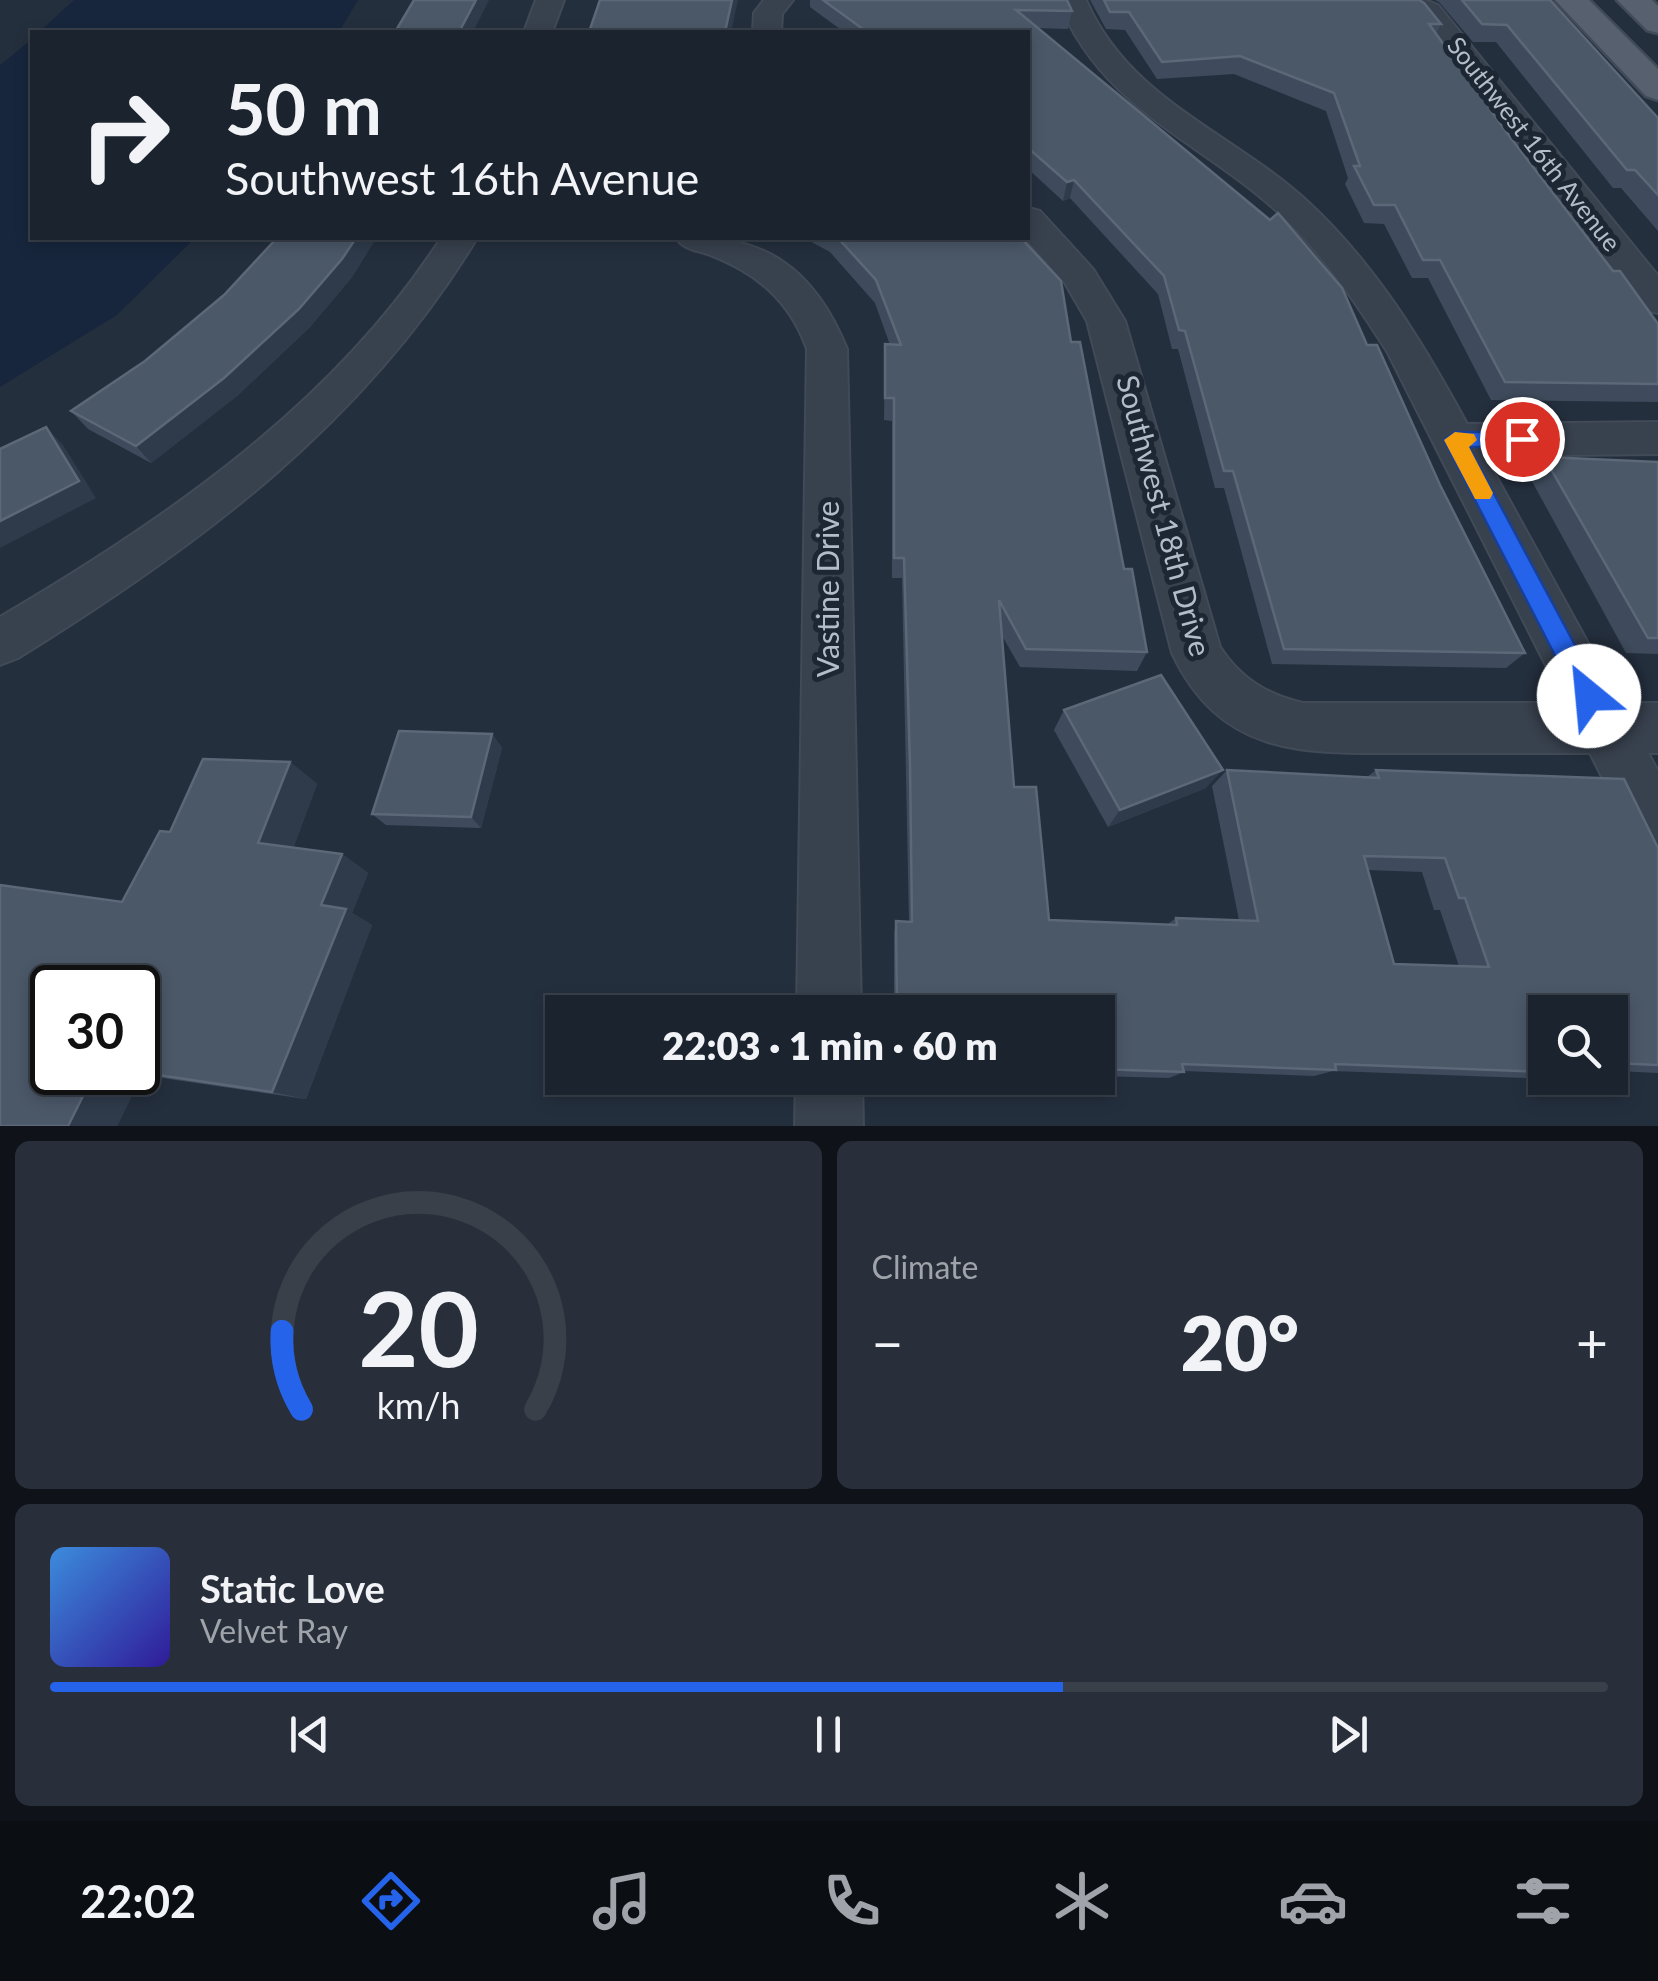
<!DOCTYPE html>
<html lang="en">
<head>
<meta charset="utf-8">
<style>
  :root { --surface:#1b232e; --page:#282f3a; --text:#f1f3f6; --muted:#a0a4aa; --line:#39404a; --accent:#2563eb }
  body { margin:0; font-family:Lato,sans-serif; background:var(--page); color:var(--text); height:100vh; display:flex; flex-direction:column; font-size:38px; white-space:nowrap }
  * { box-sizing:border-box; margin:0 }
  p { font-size:32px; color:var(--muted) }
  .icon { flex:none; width:55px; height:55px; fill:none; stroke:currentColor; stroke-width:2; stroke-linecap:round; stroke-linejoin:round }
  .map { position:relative; height:1126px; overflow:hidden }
  .drawer { display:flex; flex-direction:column; gap:15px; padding:15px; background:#0f1319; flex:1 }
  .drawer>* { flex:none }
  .top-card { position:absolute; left:30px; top:30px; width:1000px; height:210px; border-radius:0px; box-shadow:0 5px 15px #0003,0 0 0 2px var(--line); background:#1b232e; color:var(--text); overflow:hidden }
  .tools { position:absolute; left:1528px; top:995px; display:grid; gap:20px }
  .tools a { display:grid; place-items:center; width:100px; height:100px; border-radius:0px; background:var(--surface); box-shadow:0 5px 15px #0003,0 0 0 2px var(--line); font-size:50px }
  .speed { position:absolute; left:30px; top:965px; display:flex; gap:20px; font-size:50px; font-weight:700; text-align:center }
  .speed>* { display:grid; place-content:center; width:130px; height:130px; border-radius:50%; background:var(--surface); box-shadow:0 5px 15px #0003,0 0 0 2px var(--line); line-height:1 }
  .speed .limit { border:5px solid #111; border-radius:15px; background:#fff; color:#111 }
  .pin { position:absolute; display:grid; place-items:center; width:85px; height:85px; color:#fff; margin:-42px; border:5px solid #fff; border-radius:50%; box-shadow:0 2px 10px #0007 }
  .me { position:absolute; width:110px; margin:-55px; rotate:332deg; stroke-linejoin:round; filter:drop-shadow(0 0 8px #0008) }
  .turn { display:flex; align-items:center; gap:35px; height:210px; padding:0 30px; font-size:45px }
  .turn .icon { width:130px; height:130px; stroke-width:2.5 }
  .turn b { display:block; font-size:70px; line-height:85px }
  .big { font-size:75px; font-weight:800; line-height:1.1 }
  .drawer .card { flex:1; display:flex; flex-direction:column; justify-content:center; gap:15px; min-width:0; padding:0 35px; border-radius:15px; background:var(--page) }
  .drawer .dial { align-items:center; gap:0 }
  .dial svg { height:260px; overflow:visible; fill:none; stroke:var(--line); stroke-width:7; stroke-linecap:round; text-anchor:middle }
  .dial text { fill:var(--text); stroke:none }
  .song { display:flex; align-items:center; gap:30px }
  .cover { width:120px; height:120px; border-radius:15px; background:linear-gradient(135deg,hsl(210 70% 55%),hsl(250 70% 35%)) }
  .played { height:10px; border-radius:5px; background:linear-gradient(90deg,var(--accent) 65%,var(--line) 65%) }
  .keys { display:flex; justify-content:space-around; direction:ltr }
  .heat { display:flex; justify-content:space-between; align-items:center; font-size:55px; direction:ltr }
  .drawer .tiles { flex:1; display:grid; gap:15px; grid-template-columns:1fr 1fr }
  .card:last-child { grid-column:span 2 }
  .trip { position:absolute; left:545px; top:995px; width:570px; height:100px; border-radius:0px; background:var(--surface); box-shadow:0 5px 15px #0003,0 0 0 2px var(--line); font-weight:800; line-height:100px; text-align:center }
  .menu { display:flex; height:160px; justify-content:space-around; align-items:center; background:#0b0e12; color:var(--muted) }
  .menu .icon { width:70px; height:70px }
  .menu .active { color:var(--accent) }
  .menu b { font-size:45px; color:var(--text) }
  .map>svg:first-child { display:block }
  .water { fill:#17263c }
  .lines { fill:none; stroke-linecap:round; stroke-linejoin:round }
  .minor-casing { stroke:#414a57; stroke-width:4 }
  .major-casing { stroke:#414a57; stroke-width:5 }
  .minor { fill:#38414e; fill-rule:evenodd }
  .major { fill:#56606e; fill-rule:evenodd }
  .wall { fill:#3f4b5c; fill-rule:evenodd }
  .shaded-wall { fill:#2f3b4b }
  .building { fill:#4b5868; stroke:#5c6777; stroke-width:2.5; fill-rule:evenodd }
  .route { fill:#2563eb; stroke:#184099; stroke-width:2.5 }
  .slow { fill:#f59e0b }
  .labels { text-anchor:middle; stroke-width:10; stroke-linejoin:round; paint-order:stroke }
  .far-street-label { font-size:25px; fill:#b4bcc9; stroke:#1d2633 }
  .street-label { font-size:30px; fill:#b4bcc9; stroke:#1d2633 }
</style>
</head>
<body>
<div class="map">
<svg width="1658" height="1126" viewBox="0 0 1658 1126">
  <rect width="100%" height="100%" fill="#242f3e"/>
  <g class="water">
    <path d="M74,0H358L339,32H39Z"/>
    <path d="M32,39V238H195L117,315L0,387V65Z"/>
  </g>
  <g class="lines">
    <g class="minor-casing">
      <g id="minor">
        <path d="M536,0H564L552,32H524Z"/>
        <path d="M764,0H793L782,14L781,32H753L754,13Z"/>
        <path d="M1058,0H1086C1129,100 1232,132 1308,202C1376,265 1423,343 1467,424L1658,422V454L1485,456L1621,703H1658V753H1648L1658,771V856L1638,848L1590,753C1531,753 1472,753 1414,753C1310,753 1223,761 1172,653L1087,321L1065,283L1025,238L1028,208L1040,211L1093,269L1125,321L1220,647C1240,678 1267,695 1303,703H1565L1388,353C1357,304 1323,254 1280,214C1200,140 1102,110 1058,0Z"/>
        <path d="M1386,0H1425L1438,5L1658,276V313L1645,310L1418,17Z"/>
        <path d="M441,238H477C365,423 199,546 18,658L0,665V617C167,519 335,403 441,238Z"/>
        <path d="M676,238C763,232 814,268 847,349L861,1012H797L807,349C790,301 757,273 710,255C697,250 684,250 676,238Z"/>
        <path d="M796,1078H862L863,1126H795Z"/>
      </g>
    </g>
    <g class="major-casing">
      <g id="major">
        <path d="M1555,0H1589L1658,69V100L1646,96Z"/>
        <path d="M1617,0H1652L1658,6V33L1647,30Z"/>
      </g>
    </g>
    <use href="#minor" class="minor"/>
    <use href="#major" class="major"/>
  </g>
  <g class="wall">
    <path d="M810,0H1067L1072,11L1068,29L1037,28L1367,345L1440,485L1525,653L1506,668L1272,664L1224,488H1215L1178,349H1172L1158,294L1070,198L1063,201L1028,169V32H844L810,7Z"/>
    <path d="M1090,0H1419L1441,24L1436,33L1510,137L1613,271L1658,324V402L1491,400L1428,278H1412L1384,224L1364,223L1345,184L1348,178L1326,111L1234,74L1157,79L1125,30L1106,29Z"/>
    <path d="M1435,0H1550L1658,118V231L1621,188H1613L1496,42H1473L1439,2Z"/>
    <path d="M277,238H376L352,277L310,327L237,396L151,463L88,429L71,411L145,361L224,295Z"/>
    <path d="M804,238H1021L1071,342L1124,569L1147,652L1137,671L1020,667L1001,634L1014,787L1049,920L1168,924L1176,918L1239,920L1212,786L1227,770L1367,777L1376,770L1658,848V1073L1616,1071L1617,1075L1610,1076V1012H1545V1078H1601L1583,1080L1333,1071L1314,1076L1184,1071V1072L1169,1078L1098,1076V1012H894V933L896,921L909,922L902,578H892V421L884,420L885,344L890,345L875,303L830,252ZM1368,870L1422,872L1434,910H1440L1459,966L1394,964Z"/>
    <path d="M1544,457L1658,462V654L1626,653L1528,474Z"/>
    <path d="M1064,710L1206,788L1108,827L1054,730Z"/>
    <path d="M492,734L502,748L481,828L386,825L372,814Z"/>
    <path d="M203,759L290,762L317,784L293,848L342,854L368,873L352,913L372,925L306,1099L142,1075L117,1126H0V885L122,902L160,831L170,832ZM52,988H138V1072H52Z"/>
  </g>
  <g class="shaded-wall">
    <path d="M476,0H489L473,32H459Z"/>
    <path d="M732,0H738L731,32H725Z"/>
    <path d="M1074,180L1070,198L1063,201L1067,182Z"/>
    <path d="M356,238H376L352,277L310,327L237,396L151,463L136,446Z"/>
    <path d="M46,427L63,445L96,498L0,548V521Z"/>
    <path d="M492,734L502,748L481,828L471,817Z"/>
    <path d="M290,762L317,784L288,863L258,843Z"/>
    <path d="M1223,770L1206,788L1108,827L1120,810Z"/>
    <path d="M342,854L368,873L352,913L372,925L306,1099L272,1092L321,905Z"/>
    <path d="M95,1072H130L142,1075L117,1126H68Z"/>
  </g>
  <g class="building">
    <path d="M414,0H476L459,32H395Z"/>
    <path d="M600,0H732L725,32H589Z"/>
    <path d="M823,0H1067L1072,11L1016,10L1270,220L1278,213L1342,288L1367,345H1377L1440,485L1525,653L1284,649L1233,471H1224L1185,331L1179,330L1164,276L1074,180L1067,182L1028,148V32H867Z"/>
    <path d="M1104,0H1419L1424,3L1441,24H1429L1510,137L1613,271H1620L1658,324V384L1505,382L1440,260H1423L1395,205H1374L1354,166H1360L1334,93L1240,56L1162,62L1129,12H1110Z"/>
    <path d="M1462,0H1550L1658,118V195L1635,170H1627L1507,25L1482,24Z"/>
    <path d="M277,238H356L342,259L299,309L224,378L136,446L71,411L145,361L224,295Z"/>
    <path d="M838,238H1021L1061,281L1071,342H1080L1124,569H1132L1147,652L1026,649L999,600L1014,787H1036L1049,920L1177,925L1176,918L1258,921L1227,770L1379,778L1376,770L1624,779L1658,848V1065L1613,1063L1617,1075L1610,1074V1012H1545V1072L1335,1064L1336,1070L1182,1064L1184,1072L1098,1069V1012H897L896,921L912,922L910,764L904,558H894V398H885V344L901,345L876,280ZM1364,856L1445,858L1459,898H1465L1489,967L1394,964Z"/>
    <path d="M46,427L79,481L0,521V449Z"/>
    <path d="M1544,457L1658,462V638H1648Z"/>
    <path d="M1161,675L1223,770L1120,810L1064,710Z"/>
    <path d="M399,731L492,734L471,817L372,814Z"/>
    <path d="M203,759L290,762L258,843L342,854L321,905L346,909L272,1092L138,1072V988H52V1072H95L68,1126H0V885L122,902L160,831L170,832Z"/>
  </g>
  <path class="route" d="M1455,432H1522L1533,439L1522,447H1469L1598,688L1601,696L1598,704H1580L1444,440Z"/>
  <path class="slow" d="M1455,432L1474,434L1477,440L1469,447L1493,493L1490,499H1475L1472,493L1444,440Z"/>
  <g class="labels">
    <g class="far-street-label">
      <text transform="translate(1534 144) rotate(52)" y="9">Southwest 16th Avenue</text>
    </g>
    <g class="street-label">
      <text transform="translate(1163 516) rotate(75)" y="10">Southwest 18th Drive</text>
      <text transform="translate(829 589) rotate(-90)" y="10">Vastine Drive</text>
    </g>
  </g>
</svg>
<div class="tools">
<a><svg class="icon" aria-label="search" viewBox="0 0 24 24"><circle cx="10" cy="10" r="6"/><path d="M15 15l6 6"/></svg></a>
</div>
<div class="speed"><div class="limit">30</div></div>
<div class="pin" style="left:1522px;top:439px;background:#d93025"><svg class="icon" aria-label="arrive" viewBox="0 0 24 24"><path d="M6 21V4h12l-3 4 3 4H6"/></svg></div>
<svg class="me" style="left:1589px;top:696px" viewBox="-20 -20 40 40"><circle r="19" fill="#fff"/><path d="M0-13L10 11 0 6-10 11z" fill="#2563eb"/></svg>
<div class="trip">22:03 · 1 min · 60 m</div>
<div class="top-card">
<div class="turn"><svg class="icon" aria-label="right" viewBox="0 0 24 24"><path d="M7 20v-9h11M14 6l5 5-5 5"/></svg><div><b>50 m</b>Southwest 16th Avenue</div></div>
</div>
</div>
<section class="drawer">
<div class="tiles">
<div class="card dial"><svg viewBox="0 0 100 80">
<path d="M14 69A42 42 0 1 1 86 69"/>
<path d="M14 69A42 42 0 0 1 8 45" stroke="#2563eb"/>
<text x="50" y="56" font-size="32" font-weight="700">20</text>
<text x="50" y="72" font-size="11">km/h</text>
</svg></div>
<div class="card"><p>Climate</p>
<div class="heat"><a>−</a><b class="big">20°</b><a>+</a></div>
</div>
<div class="card">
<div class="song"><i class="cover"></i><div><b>Static Love</b><p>Velvet Ray</p></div></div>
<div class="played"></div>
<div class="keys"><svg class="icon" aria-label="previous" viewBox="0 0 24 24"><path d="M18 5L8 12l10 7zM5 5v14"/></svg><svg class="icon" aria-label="pause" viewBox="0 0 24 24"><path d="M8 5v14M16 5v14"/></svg><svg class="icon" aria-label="next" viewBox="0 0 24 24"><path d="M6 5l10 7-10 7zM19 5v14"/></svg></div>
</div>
</div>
</section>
<nav class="menu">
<b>22:02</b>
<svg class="icon active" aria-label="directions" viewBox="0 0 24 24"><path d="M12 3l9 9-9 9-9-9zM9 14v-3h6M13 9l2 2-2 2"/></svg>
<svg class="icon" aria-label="music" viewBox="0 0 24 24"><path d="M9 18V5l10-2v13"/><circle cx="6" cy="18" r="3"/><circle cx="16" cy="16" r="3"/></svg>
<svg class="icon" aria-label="phone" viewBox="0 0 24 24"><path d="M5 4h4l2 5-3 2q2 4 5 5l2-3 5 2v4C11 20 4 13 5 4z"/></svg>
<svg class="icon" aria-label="climate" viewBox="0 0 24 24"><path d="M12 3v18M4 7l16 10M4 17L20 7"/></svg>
<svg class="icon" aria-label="car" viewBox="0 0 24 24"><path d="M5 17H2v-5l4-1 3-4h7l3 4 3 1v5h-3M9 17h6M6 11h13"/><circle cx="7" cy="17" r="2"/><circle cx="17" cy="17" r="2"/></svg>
<svg class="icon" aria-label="filters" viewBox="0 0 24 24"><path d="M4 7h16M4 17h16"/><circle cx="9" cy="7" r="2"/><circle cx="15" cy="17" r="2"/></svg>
</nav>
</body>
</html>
